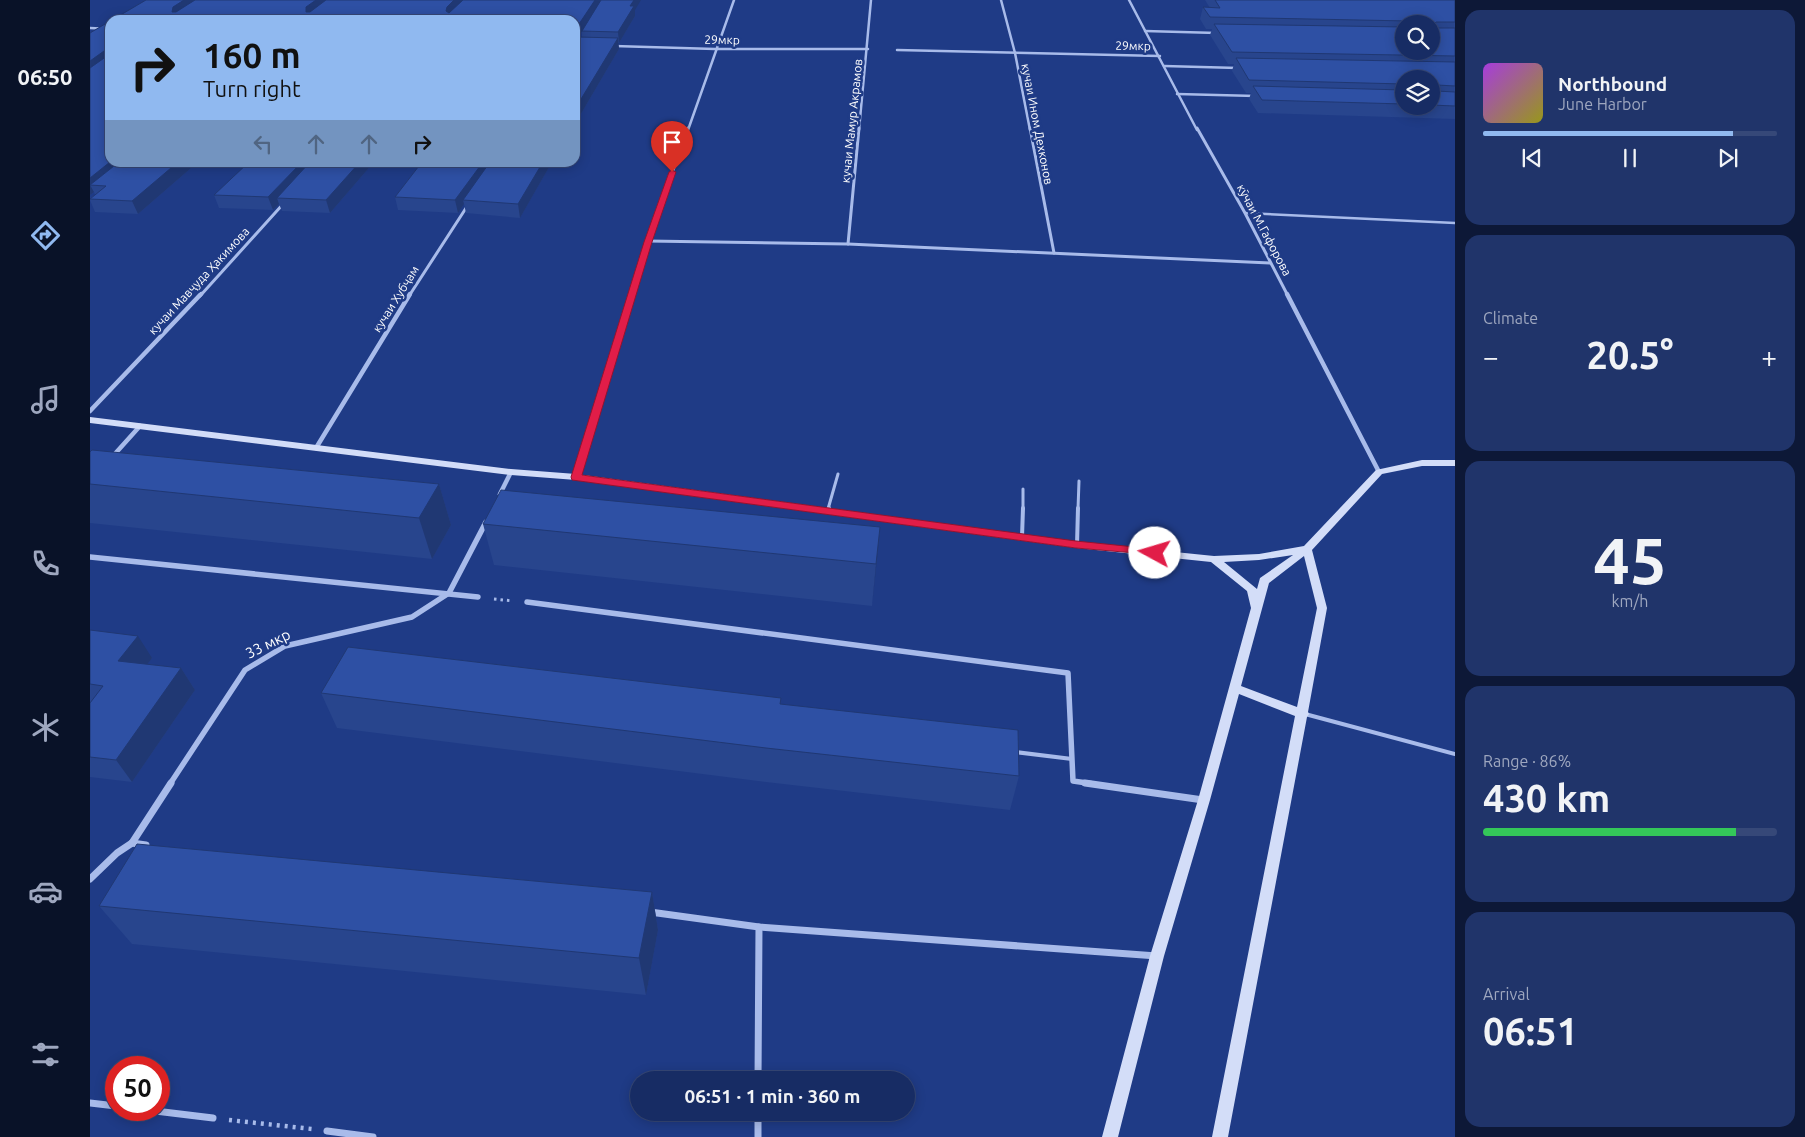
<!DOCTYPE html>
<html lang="en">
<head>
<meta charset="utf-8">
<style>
  :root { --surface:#172c64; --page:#20346a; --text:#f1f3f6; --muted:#9ea7bf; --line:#364878; --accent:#90b9f0 }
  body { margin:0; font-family:Ubuntu,sans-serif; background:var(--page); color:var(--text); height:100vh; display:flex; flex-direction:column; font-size:19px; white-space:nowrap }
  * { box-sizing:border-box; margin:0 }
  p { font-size:16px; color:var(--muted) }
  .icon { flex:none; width:28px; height:28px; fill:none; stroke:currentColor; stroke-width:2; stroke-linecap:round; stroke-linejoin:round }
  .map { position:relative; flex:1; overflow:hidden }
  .sheet { display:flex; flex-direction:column; gap:10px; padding:10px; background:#0d1837; width:350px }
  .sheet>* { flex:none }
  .hud { position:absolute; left:15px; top:15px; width:475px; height:152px; border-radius:15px; box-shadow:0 2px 12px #0003,0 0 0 1px var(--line); background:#90b9f0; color:#111; overflow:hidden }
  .controls { position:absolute; left:1305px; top:15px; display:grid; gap:10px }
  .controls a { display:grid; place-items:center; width:45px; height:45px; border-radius:50%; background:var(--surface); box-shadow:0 2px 12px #0003,0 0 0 1px var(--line); font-size:25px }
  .speed { position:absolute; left:15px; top:1056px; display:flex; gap:10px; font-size:25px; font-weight:700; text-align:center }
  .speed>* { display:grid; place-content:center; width:65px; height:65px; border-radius:50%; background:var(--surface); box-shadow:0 2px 12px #0003,0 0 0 1px var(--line); line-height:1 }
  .speed .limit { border:8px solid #d22; background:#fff; color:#111 }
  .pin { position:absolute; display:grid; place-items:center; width:42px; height:42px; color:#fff; margin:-51px -21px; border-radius:50% 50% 50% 0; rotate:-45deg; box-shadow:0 0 5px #0007 }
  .pin .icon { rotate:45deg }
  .me { position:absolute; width:55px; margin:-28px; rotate:276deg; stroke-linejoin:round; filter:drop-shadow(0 0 4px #0008) }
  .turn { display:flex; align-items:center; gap:18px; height:105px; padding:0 15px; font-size:22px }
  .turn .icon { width:65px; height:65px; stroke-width:2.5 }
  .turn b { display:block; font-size:35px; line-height:42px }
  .lanes { display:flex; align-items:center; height:48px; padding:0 15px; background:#0003; justify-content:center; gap:25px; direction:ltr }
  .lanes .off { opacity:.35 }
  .big { font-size:38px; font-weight:600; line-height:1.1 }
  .sheet .tile { flex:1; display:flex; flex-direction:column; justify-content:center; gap:8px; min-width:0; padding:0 18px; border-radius:15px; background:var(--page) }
  .sheet .dial { align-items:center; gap:0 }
  .dial b { font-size:65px; line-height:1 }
  .song { display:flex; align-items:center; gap:15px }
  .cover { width:60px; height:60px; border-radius:8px; background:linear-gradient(135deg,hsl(280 70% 55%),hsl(60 70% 35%)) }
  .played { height:5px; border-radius:2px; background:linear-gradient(90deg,var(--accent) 85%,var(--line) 85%) }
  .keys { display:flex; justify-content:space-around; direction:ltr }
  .heat { display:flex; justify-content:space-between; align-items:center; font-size:28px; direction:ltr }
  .charge { height:8px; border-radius:4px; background:linear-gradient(90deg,#34c759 86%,var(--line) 0) }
  .trip { position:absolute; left:540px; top:1071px; width:285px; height:50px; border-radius:25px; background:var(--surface); box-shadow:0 2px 12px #0003,0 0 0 1px var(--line); font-weight:600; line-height:50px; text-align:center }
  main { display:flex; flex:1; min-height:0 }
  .tabs { display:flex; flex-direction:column; width:90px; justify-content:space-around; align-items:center; background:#091228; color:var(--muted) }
  .tabs .icon { width:35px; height:35px }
  .tabs .active { color:var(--accent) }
  .tabs b { font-size:22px; color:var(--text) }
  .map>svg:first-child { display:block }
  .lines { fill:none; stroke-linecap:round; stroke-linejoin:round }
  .path-far1 { stroke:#a8bbea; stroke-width:3; stroke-dasharray:2.5 4; stroke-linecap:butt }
  .path { stroke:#a8bbea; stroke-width:4.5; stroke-dasharray:3 5; stroke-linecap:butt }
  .service-far2 { stroke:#a8bbea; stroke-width:2.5 }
  .service-far1 { stroke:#a8bbea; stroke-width:3 }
  .service { stroke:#a8bbea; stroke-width:4 }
  .minor-far4 { stroke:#a8bbea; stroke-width:2.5 }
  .minor-far3 { stroke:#a8bbea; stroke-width:3 }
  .minor-far2 { stroke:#a8bbea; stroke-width:4.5 }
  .minor-far1 { stroke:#a8bbea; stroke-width:5.5 }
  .minor { stroke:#a8bbea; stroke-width:7 }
  .secondary { fill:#d3ddf8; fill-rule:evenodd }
  .wall { fill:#28458d; fill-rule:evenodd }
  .shaded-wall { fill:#203873 }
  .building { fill:#2e50a4; stroke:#203873 }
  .route { fill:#e11d48; stroke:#92132f }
  .labels { text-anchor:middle; stroke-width:5; stroke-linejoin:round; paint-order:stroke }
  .far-street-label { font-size:12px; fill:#fff; stroke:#1f3b86 }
  .street-label { font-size:15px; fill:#fff; stroke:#1f3b86 }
</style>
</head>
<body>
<main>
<nav class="tabs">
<b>06:50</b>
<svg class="icon active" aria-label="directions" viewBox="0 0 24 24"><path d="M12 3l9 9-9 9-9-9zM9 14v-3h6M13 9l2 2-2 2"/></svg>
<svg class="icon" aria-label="music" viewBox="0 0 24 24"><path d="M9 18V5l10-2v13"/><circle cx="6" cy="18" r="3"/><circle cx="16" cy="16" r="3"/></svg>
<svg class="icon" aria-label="phone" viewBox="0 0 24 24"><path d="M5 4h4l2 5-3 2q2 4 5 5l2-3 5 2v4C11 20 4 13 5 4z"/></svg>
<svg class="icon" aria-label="climate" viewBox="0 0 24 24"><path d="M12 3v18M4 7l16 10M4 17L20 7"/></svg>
<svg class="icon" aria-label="car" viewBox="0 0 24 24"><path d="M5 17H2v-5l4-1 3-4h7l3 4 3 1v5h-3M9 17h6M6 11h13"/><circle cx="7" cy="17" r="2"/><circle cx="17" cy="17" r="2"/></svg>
<svg class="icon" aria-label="filters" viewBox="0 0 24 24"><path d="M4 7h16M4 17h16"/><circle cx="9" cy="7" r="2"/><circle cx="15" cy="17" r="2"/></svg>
</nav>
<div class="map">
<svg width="1365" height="1137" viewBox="0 0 1365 1137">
  <rect width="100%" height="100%" fill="#1f3b86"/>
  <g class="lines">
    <path class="path-far1" d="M404,599L423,601"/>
    <path class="path" d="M139,1120L222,1129"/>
    <path class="service-far2" d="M1155,213L1365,223"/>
    <g class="service-far1">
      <path d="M738,509L748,474"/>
      <path d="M933,509V489"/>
      <path d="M988,509L989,481"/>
    </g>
    <g class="service">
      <path d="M738,511L739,508"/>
      <path d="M932,537L933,508"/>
      <path d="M987,545L988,508"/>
      <path d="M1215,714L1365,754"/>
      <path d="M925,752L982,759"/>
    </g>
    <g class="minor-far4">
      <path d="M911,0L925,53L940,130"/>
      <path d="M1039,0L1107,130"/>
      <path d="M0,28L20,29"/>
      <path d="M1055,31L1127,33"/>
      <path d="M524,46L625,49H778"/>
      <path d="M807,50L1070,56"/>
      <path d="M1074,66L1148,68"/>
      <path d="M1087,94L1166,96"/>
      <path d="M598,130L644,0"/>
      <path d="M769,130L781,0"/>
    </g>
    <g class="minor-far3">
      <path d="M940,128L964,253"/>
      <path d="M1107,128L1155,213L1198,296"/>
      <path d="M558,241L758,244L1180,263"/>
      <path d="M758,244L769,128"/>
      <path d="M110,296L194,203"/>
      <path d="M319,296L378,205"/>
      <path d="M541,296L558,241L598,128"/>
    </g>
    <g class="minor-far2">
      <path d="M1197,294L1289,472"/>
      <path d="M0,411L111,294"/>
      <path d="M226,448L320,294"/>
      <path d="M23,456L50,426"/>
      <path d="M486,477L542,294"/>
      <path d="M410,494L421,472"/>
    </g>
    <g class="minor-far1">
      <path d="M0,557L388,597"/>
      <path d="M437,602L978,673L983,781L1004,784"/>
      <path d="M80,784L155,670L195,646L322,617L359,593L396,522"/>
    </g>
    <g class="minor">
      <path d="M995,783L1113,800"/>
      <path d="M42,843L56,845"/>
      <path d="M0,879L27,853L42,843L81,783"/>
      <path d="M560,912L669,927L1067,956"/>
      <path d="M668,1080L669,927"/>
      <path d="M0,1103L26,1106"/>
      <path d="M57,1110L123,1118"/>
      <path d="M668,1112V1137"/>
      <path d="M237,1131L283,1137"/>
    </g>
    <path class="secondary" d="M0,417L421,469L486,474L987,542L1124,556L1169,554L1214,546L1286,470L1332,460H1365V466H1332L1292,474L1222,550L1237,608L1218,712L1219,714L1217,717L1138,1137H1122L1205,716L1149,694L1120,800L1074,956L1028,1137H1012L1060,956L1108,800L1161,608L1157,591L1121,562L987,548L486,480L421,475L0,423ZM1203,555L1170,578L1167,589L1134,562L1169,560ZM1214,556L1227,608L1207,707L1151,686L1179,583Z"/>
  </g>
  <g class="wall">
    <path d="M1115,0H1365V119L1168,113L1159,99L1161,93H1156L1142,71L1144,64H1138L1120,35L1122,29H1116L1110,19L1113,7L1120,8ZM1314,24H1341L1314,51ZM1314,79H1341V106H1314Z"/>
    <path d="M545,10V16L529,43H528L529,49L485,124V20ZM492,32V38L489,37Z"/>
    <path d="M20,21V162H108L48,214L5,212L0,200V198L5,195L4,192L0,195V33Z"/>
    <path d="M284,162L240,213L192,211L189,204L183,210L129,208L124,195Z"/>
    <path d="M462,162L430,218L376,213L374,204L368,213L308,210L305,197Z"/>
    <path d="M0,452L349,484L361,525L342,559L0,523Z"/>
    <path d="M393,524L790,527L782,606L404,565Z"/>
    <path d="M0,630L62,658L57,664L91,668L105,690L42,782L0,777Z"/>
    <path d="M231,693L691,704L929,776L920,810L676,782L247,728Z"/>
    <path d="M562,892L568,930L556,995L42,944L9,906Z"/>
  </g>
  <g class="shaded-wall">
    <path d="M94,0H113L86,17L82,12L83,7Z"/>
    <path d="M226,0H242L219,18L216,12V7Z"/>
    <path d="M364,0H377L359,18L356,11L357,7Z"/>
    <path d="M505,0H513L485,42V30Z"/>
    <path d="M544,0H551L545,10V16L529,43L528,32L540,6Z"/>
    <path d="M528,38L529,49L485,124V109Z"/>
    <path d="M14,51L19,62L0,75V61Z"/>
    <path d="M20,162H41L0,185L4,192L0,195V178Z"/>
    <path d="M88,162H108L48,214L42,201Z"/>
    <path d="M212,162H228L187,198L189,204L183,210L178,197Z"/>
    <path d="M270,162H284L240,213L236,200Z"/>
    <path d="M393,162H404L373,200L374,204L368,213L365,200Z"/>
    <path d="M453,162H462L430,218L428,204Z"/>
    <path d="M349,484L361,525L342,559L329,518Z"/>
    <path d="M790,527L786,568L782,606L786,564Z"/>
    <path d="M48,636L62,658L43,683L28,661Z"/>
    <path d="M91,668L105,690L42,782L26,760Z"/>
    <path d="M562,892L568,930L556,995L549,958Z"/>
  </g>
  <g class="building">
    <path d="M56,0H94L83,7L82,12H86L105,0H226L216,7V12H220L236,0H364L357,7L356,11L359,13L373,0H505L485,30V20H22Z"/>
    <path d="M511,0H544L540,6H544L528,32L492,31Z"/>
    <path d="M1125,0H1365V22H1346L1343,25L1345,28H1365V56L1142,52L1124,24L1314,27V51H1341V24H1322L1319,21L1120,17L1113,7L1130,8Z"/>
    <path d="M20,21V162L0,178V68L17,56L18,53L14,51L0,61V33Z"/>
    <path d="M488,37L528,38L485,109V40Z"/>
    <path d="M1146,58L1365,62V86L1347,85L1343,87L1346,91L1365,92V106L1341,105V79H1314V84L1159,80Z"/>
    <path d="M1163,86L1314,90V104L1172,100Z"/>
    <path d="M29,162H88L42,201L0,199L16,186L0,185Z"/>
    <path d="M159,162H212L178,197L124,195Z"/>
    <path d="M220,162H270L236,200L187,198Z"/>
    <path d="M332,162H393L365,200L305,197Z"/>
    <path d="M400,162H453L428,204L373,200Z"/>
    <path d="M2,450L349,484L329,518L0,484V452Z"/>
    <path d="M411,490L790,527L786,564L393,524Z"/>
    <path d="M0,630L48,636L28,661L91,668L26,760L0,757V703L13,686L0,684Z"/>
    <path d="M258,647L691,698L690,704L928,730L929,776L676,748L231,693Z"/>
    <path d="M47,844L562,892L549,958L9,906Z"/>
  </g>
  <path class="route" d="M582,170L586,172L562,242L492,475L986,541L1065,549L1071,553L1069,555L986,548L482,480L481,477L554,242L579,172Z"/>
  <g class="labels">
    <g class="far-street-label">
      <text transform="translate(632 40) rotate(1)" y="4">29мкр</text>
      <text transform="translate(1043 46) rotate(1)" y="4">29мкр</text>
      <text transform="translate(762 121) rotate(-84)" y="4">кучаи Мамур Акрамов</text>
      <text transform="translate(947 124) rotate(79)" y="4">кучаи Ином Дехконов</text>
      <text transform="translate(1174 230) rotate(62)" y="4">кӯчаи М.Гафорова</text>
      <text transform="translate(109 281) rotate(-47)" y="4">кучаи Мавҷуда Ҳакимова</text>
      <text transform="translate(306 299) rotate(-58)" y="4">кучаи Хубҷам</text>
    </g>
    <g class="street-label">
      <text transform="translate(178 644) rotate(-26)" y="5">33 мкр</text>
    </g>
  </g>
</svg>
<div class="controls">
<a><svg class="icon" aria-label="search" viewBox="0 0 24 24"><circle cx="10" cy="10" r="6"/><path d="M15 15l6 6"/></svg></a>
<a><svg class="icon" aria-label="layers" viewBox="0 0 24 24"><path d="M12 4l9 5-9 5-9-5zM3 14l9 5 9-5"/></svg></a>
</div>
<div class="speed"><div class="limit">50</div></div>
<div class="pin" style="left:582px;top:172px;background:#d93025"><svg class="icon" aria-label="arrive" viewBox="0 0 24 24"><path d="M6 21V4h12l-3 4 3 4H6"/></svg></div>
<svg class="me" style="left:1065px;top:553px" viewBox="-20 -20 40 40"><circle r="19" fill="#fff"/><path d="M0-13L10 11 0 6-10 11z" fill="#e11d48"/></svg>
<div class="trip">06:51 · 1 min · 360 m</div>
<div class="hud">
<div class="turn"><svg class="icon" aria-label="right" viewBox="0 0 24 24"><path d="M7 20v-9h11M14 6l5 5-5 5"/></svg><div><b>160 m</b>Turn right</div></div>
<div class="lanes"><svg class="icon off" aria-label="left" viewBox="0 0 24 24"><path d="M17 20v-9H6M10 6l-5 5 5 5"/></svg><svg class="icon off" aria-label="ahead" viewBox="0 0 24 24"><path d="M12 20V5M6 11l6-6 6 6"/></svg><svg class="icon off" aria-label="ahead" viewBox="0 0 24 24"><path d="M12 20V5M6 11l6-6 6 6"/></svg><svg class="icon" aria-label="right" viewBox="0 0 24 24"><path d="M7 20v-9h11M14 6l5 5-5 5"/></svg></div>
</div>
</div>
<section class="sheet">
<div class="tile">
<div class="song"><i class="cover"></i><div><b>Northbound</b><p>June Harbor</p></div></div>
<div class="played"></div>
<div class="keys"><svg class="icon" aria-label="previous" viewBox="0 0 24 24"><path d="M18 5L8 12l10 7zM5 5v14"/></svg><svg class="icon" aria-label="pause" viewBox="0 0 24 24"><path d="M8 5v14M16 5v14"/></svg><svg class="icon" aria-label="next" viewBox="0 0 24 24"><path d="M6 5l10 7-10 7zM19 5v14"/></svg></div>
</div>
<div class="tile"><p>Climate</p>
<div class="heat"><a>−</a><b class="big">20.5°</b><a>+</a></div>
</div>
<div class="tile dial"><b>45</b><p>km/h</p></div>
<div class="tile"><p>Range · 86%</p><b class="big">430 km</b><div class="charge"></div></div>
<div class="tile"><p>Arrival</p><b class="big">06:51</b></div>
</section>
</main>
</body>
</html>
